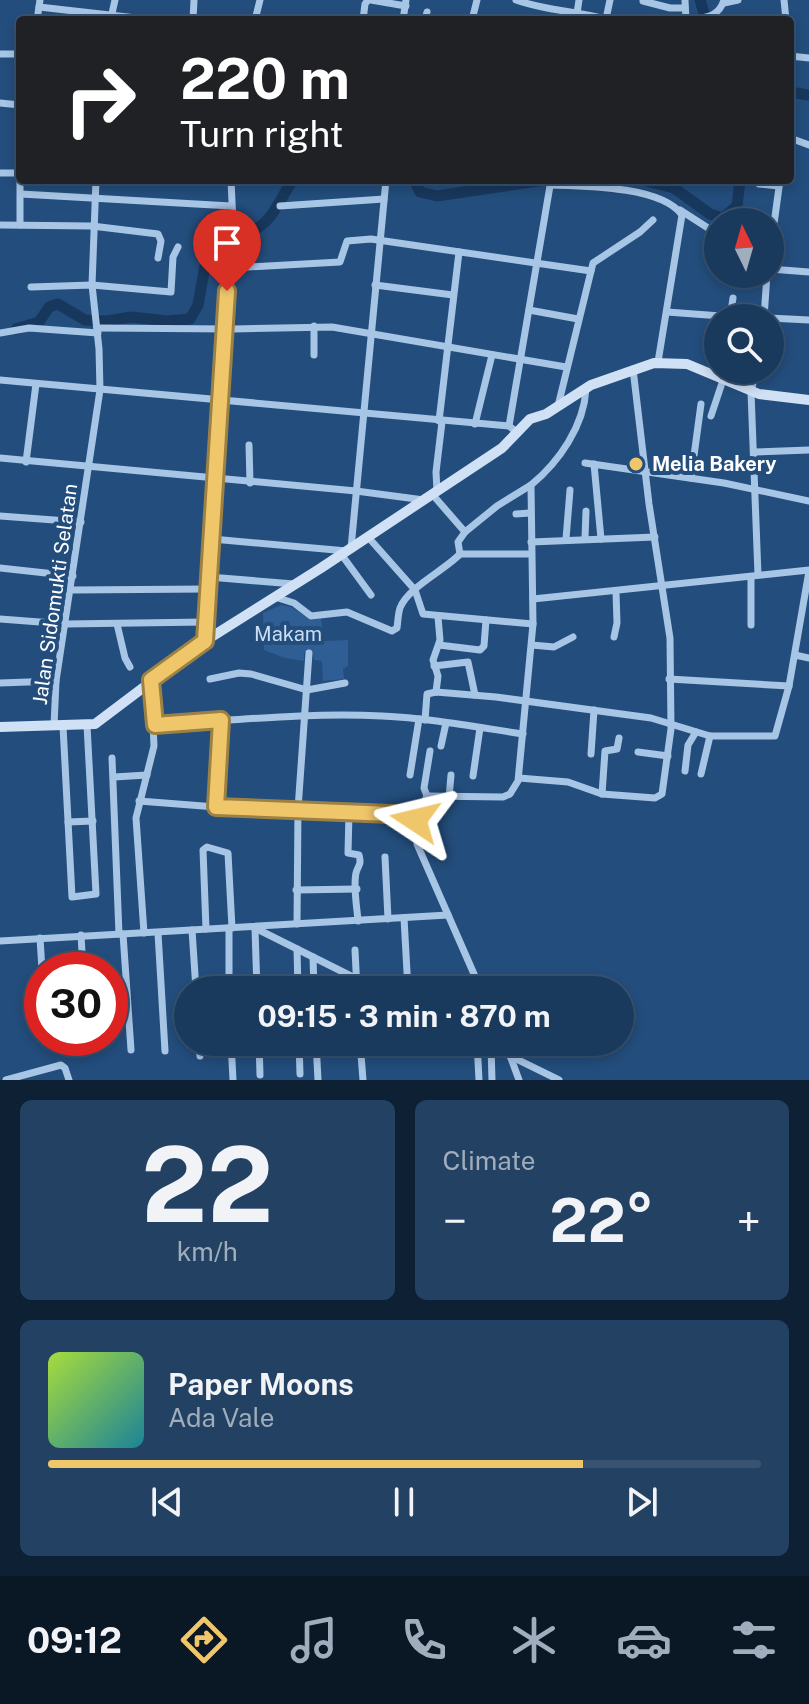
<!DOCTYPE html>
<html lang="en">
<head>
<meta charset="utf-8">
<style>
  :root { --surface:#1a3a5d; --page:#234163; --text:#f1f3f6; --muted:#9fadbc; --line:#385472; --accent:#f0c66a }
  body { margin:0; font-family:"Public Sans",sans-serif; background:var(--page); color:var(--text); height:100vh; display:flex; flex-direction:column; font-size:30px; white-space:nowrap }
  * { box-sizing:border-box; margin:0 }
  p { font-size:26px; color:var(--muted) }
  .icon { flex:none; width:44px; height:44px; fill:none; stroke:currentColor; stroke-width:2; stroke-linecap:round; stroke-linejoin:round }
  .map { position:relative; height:1080px; overflow:hidden }
  .drawer { display:flex; flex-direction:column; gap:20px; padding:20px; background:#0e2033; flex:1 }
  .drawer>* { flex:none }
  .guide { position:absolute; left:16px; top:16px; width:778px; height:168px; border-radius:8px; box-shadow:0 4px 12px #0003,0 0 0 2px var(--line); background:#202124; color:#fff; overflow:hidden }
  .needle { width:52px; rotate:355deg }
  .tools { position:absolute; left:704px; top:208px; display:grid; gap:16px }
  .tools a { display:grid; place-items:center; width:80px; height:80px; border-radius:50%; background:var(--surface); box-shadow:0 4px 12px #0003,0 0 0 2px var(--line); font-size:40px }
  .speed { position:absolute; left:24px; top:952px; display:flex; gap:16px; font-size:40px; font-weight:700; text-align:center }
  .speed>* { display:grid; place-content:center; width:104px; height:104px; border-radius:50%; background:var(--surface); box-shadow:0 4px 12px #0003,0 0 0 2px var(--line); line-height:1 }
  .speed .limit { border:12px solid #d22; background:#fff; color:#111 }
  .pin { position:absolute; display:grid; place-items:center; width:68px; height:68px; color:#fff; margin:-82px -34px; border-radius:50% 50% 50% 0; rotate:-45deg; box-shadow:0 0 8px #0007 }
  .pin .icon { rotate:45deg }
  .me { position:absolute; width:88px; margin:-44px; rotate:280deg; stroke-linejoin:round; filter:drop-shadow(0 0 6px #0008) }
  .turn { display:flex; align-items:center; gap:28px; height:168px; padding:0 32px; font-size:36px }
  .turn .icon { width:104px; height:104px; stroke-width:2.5 }
  .turn b { display:block; font-size:56px; line-height:68px }
  .big { font-size:60px; font-weight:700; line-height:1.1 }
  .drawer .card { flex:1; display:flex; flex-direction:column; justify-content:center; gap:12px; min-width:0; padding:0 28px; border-radius:12px; background:var(--page) }
  .drawer .dial { align-items:center; gap:0 }
  .dial b { font-size:104px; line-height:1 }
  .song { display:flex; align-items:center; gap:24px }
  .cover { width:96px; height:96px; border-radius:12px; background:linear-gradient(135deg,hsl(80 70% 55%),hsl(190 70% 35%)) }
  .played { height:8px; border-radius:4px; background:linear-gradient(90deg,var(--accent) 75%,var(--line) 75%) }
  .keys { display:flex; justify-content:space-around; direction:ltr }
  .heat { display:flex; justify-content:space-between; align-items:center; font-size:44px; direction:ltr }
  .drawer .tiles { flex:1; display:grid; gap:20px; grid-template-columns:1fr 1fr }
  .card:last-child { grid-column:span 2 }
  .trip { position:absolute; left:174px; top:976px; width:460px; height:80px; border-radius:40px; background:var(--surface); box-shadow:0 4px 12px #0003,0 0 0 2px var(--line); font-weight:700; line-height:80px; text-align:center }
  .tabs { display:flex; height:128px; justify-content:space-around; align-items:center; background:#0a1725; color:var(--muted) }
  .tabs .icon { width:56px; height:56px }
  .tabs .on { color:var(--accent) }
  .tabs b { font-size:36px; color:var(--text) }
  .map>svg:first-child { display:block }
  .green { fill:#2e5e94 }
  .lines { fill:none; stroke-linecap:round; stroke-linejoin:round }
  .river { stroke:#18375c; stroke-width:11 }
  .street { stroke:#a7c5e5; stroke-width:7 }
  .secondary { stroke:#d0e1f5; stroke-width:10 }
  .route-casing { stroke:#9c8145; stroke-width:20 }
  .route { stroke:#f0c66a; stroke-width:14 }
  .poi-dot { fill:#f0c66a; stroke:#234d7c; stroke-width:3 }
  .labels { text-anchor:middle; stroke-width:8; stroke-linejoin:round; paint-order:stroke }
  .poi-label { font-size:20px; font-weight:bold; fill:#fff; stroke:#234d7c; text-anchor:start }
  .street-label { font-size:20px; fill:#fff; stroke:#234d7c }
  .park-label { font-size:20px; fill:#cadef4; stroke:#234d7c }
</style>
</head>
<body>
<div class="map">
<svg width="809" height="1080" viewBox="0 0 809 1080">
  <rect width="100%" height="100%" fill="#234d7c"/>
  <path class="green" d="M281,605L291,607L312,620L321,618L324,641L348,640V666L343,669L344,679L323,681L322,661L314,660L312,650L304,653V661L285,658L264,650L263,613Z"/>
  <g class="lines">
    <g class="river">
      <path d="M700,0L706,20"/>
      <path d="M790,92L809,95"/>
      <path d="M414,180L420,192L437,196L545,180"/>
      <path d="M642,180L674,188L710,214L723,218L737,206L740,180"/>
      <path d="M16,329L39,322L49,307L58,304L85,320L107,321L131,317L167,321L190,319L198,305L207,254L218,238C272,231 266,221 293,180"/>
    </g>
    <g class="street">
      <path d="M371,0L406,6"/>
      <path d="M516,0C546,11 578,11 609,20"/>
      <path d="M685,0L686,20"/>
      <path d="M784,0L786,20"/>
      <path d="M643,1L670,8H685"/>
      <path d="M724,3L738,0"/>
      <path d="M39,7L154,20"/>
      <path d="M111,18L115,0"/>
      <path d="M606,19L610,0"/>
      <path d="M37,20L40,0"/>
      <path d="M193,20L194,0"/>
      <path d="M255,20L260,0"/>
      <path d="M363,20L365,4L368,0"/>
      <path d="M403,20L406,0"/>
      <path d="M425,20L427,12"/>
      <path d="M472,20L477,0"/>
      <path d="M576,20L579,0"/>
      <path d="M693,20C708,17 719,16 724,0"/>
      <path d="M0,54H20"/>
      <path d="M790,56L809,58"/>
      <path d="M0,103L20,105"/>
      <path d="M790,138L809,145"/>
      <path d="M0,173H20"/>
      <path d="M759,184L779,186"/>
      <path d="M550,185C583,186 662,186 682,215L658,362"/>
      <path d="M21,194L231,206"/>
      <path d="M280,206L384,199"/>
      <path d="M680,210L708,228L718,230"/>
      <path d="M733,222L752,212"/>
      <path d="M0,225L92,226L158,234L161,241L158,258"/>
      <path d="M20,225V180"/>
      <path d="M770,253L780,180"/>
      <path d="M230,268L340,262L347,241L371,239L591,271"/>
      <path d="M770,269L809,272"/>
      <path d="M375,285L453,295"/>
      <path d="M31,287L92,285L171,292L173,257L178,247"/>
      <path d="M529,310L578,319"/>
      <path d="M667,312L748,318"/>
      <path d="M730,318L733,298"/>
      <path d="M764,318L767,274"/>
      <path d="M769,318L809,320"/>
      <path d="M97,328L232,329L332,327L566,367"/>
      <path d="M0,333L29,328L98,333"/>
      <path d="M314,355V326"/>
      <path d="M756,370L751,392L758,575"/>
      <path d="M0,380L509,426L518,433"/>
      <path d="M558,406L593,263L640,232L653,220"/>
      <path d="M711,416L723,380"/>
      <path d="M439,421L459,252"/>
      <path d="M475,424L492,355"/>
      <path d="M509,426L551,180"/>
      <path d="M249,445L250,483"/>
      <path d="M754,452L809,450"/>
      <path d="M0,458L356,491L424,500"/>
      <path d="M26,462L36,384"/>
      <path d="M585,463L724,483L809,501"/>
      <path d="M594,464L601,539"/>
      <path d="M691,478L701,404"/>
      <path d="M437,491L436,472L442,422"/>
      <path d="M432,494L465,532L458,542L460,554H531"/>
      <path d="M516,514L530,513"/>
      <path d="M0,516L81,522"/>
      <path d="M465,532L497,506L531,485"/>
      <path d="M368,537L415,590L423,614L533,624"/>
      <path d="M585,538L586,511"/>
      <path d="M212,539L347,551"/>
      <path d="M566,539L570,490"/>
      <path d="M531,542L655,537"/>
      <path d="M351,548L386,180"/>
      <path d="M341,554L371,595"/>
      <path d="M0,568L73,576"/>
      <path d="M209,577L294,584"/>
      <path d="M751,577V625"/>
      <path d="M72,590L207,589"/>
      <path d="M275,597L294,603L311,616L347,612L392,631L397,628C398,621 398,614 400,608C407,588 445,570 460,554"/>
      <path d="M533,599L809,570"/>
      <path d="M0,619L66,624L205,622"/>
      <path d="M117,624L125,658L130,667"/>
      <path d="M614,637L617,623L616,592"/>
      <path d="M205,641L225,300L234,245L231,180"/>
      <path d="M439,645L480,650L484,646L486,620"/>
      <path d="M532,645L554,647L573,637"/>
      <path d="M795,655L809,658"/>
      <path d="M434,666L468,662L475,695"/>
      <path d="M210,679L239,673L251,674L307,690L345,683"/>
      <path d="M669,679L789,686"/>
      <path d="M0,683L56,681"/>
      <path d="M436,692L438,676L433,660L440,640L438,617"/>
      <path d="M425,720L427,694L436,692L496,697L651,718L710,736H775L789,686L809,571"/>
      <path d="M155,725C231,721 306,712 382,716C429,718 476,727 523,734"/>
      <path d="M54,726L56,681L100,390L99,349L92,285L96,180"/>
      <path d="M63,726L72,897L96,894L87,725"/>
      <path d="M441,746L446,723"/>
      <path d="M638,752L668,756"/>
      <path d="M591,754L594,710"/>
      <path d="M112,758L119,934"/>
      <path d="M685,771L688,745L696,732"/>
      <path d="M701,774L710,736"/>
      <path d="M410,775L419,719"/>
      <path d="M473,776L480,728"/>
      <path d="M114,777L147,775"/>
      <path d="M519,778L568,782L602,794L655,798L662,794L671,729L670,638L649,504L633,369"/>
      <path d="M602,794L605,751L617,749L619,738"/>
      <path d="M427,796L424,788L430,751"/>
      <path d="M449,798L451,775"/>
      <path d="M139,801L216,807L416,815"/>
      <path d="M216,807L221,720"/>
      <path d="M349,813L348,853L359,855C362,865 358,865 356,873C353,887 357,907 358,921"/>
      <path d="M68,822L93,821"/>
      <path d="M385,857L388,919"/>
      <path d="M296,890L357,889"/>
      <path d="M404,918L408,990"/>
      <path d="M297,924L298,809L309,653"/>
      <path d="M253,927L379,990"/>
      <path d="M229,928V990"/>
      <path d="M206,929L203,850L207,847L228,853L232,928"/>
      <path d="M255,929L257,990"/>
      <path d="M192,930L196,990"/>
      <path d="M144,933L136,818L154,746L151,680"/>
      <path d="M158,933L165,1051"/>
      <path d="M123,934L131,1050"/>
      <path d="M81,935L83,970"/>
      <path d="M40,938L42,970"/>
      <path d="M0,941L448,915"/>
      <path d="M297,949L298,990"/>
      <path d="M355,950L357,990"/>
      <path d="M313,957L314,990"/>
      <path d="M481,990L417,844L415,820L427,796L503,797L510,794L518,781L533,624L531,485C559,462 584,426 586,389"/>
      <path d="M86,1038L87,1043"/>
      <path d="M199,1042L200,1056"/>
      <path d="M231,1042L233,1080"/>
      <path d="M259,1042L260,1075"/>
      <path d="M299,1042L300,1074"/>
      <path d="M316,1042L318,1080"/>
      <path d="M360,1042L363,1080"/>
      <path d="M477,1042L479,1080"/>
      <path d="M482,1042L559,1080"/>
      <path d="M505,1042L519,1080"/>
      <path d="M491,1046L492,1080"/>
      <path d="M6,1080L61,1065L65,1068L69,1080"/>
    </g>
    <path class="secondary" d="M0,727L95,724L205,641L321,568L502,448L530,419L546,414L591,385L654,363L687,364L759,394L809,400"/>
  </g>
  <g class="lines">
    <g class="route-casing">
      <path id="route" d="M227,291L205,641L151,680L155,725L221,720L216,807L416,815L415,820"/>
    </g>
    <use href="#route" class="route"/>
  </g>
  <circle class="poi-dot" cx="636" cy="464" r="8"/>
  <g class="labels">
    <g class="poi-label">
      <text x="652" y="471">Melia Bakery</text>
    </g>
    <g class="street-label">
      <text transform="translate(55 594) rotate(-82)" y="7">Jalan Sidomukti Selatan</text>
    </g>
    <g class="park-label">
      <text x="288" y="641">Makam</text>
    </g>
  </g>
</svg>
<div class="tools">
<a><svg class="needle" viewBox="-14 -14 28 28"><path d="M0-13l5 13h-10z" fill="#e53935"/><path d="M0 13l5-13h-10z" fill="#9fadbc"/></svg></a>
<a><svg class="icon" aria-label="search" viewBox="0 0 24 24"><circle cx="10" cy="10" r="6"/><path d="M15 15l6 6"/></svg></a>
</div>
<div class="speed"><div class="limit">30</div></div>
<div class="pin" style="left:227px;top:291px;background:#d93025"><svg class="icon" aria-label="arrive" viewBox="0 0 24 24"><path d="M6 21V4h12l-3 4 3 4H6"/></svg></div>
<svg class="me" style="left:415px;top:820px" viewBox="-20 -20 40 40"><path d="M0-17L14 15 0 8-14 15z" fill="#f0c66a" stroke="#fff" stroke-width="4"/></svg>
<div class="trip">09:15 · 3 min · 870 m</div>
<div class="guide">
<div class="turn"><svg class="icon" aria-label="right" viewBox="0 0 24 24"><path d="M7 20v-9h11M14 6l5 5-5 5"/></svg><div><b>220 m</b>Turn right</div></div>
</div>
</div>
<section class="drawer">
<div class="tiles">
<div class="card dial"><b>22</b><p>km/h</p></div>
<div class="card"><p>Climate</p>
<div class="heat"><a>−</a><b class="big">22°</b><a>+</a></div>
</div>
<div class="card">
<div class="song"><i class="cover"></i><div><b>Paper Moons</b><p>Ada Vale</p></div></div>
<div class="played"></div>
<div class="keys"><svg class="icon" aria-label="previous" viewBox="0 0 24 24"><path d="M18 5L8 12l10 7zM5 5v14"/></svg><svg class="icon" aria-label="pause" viewBox="0 0 24 24"><path d="M8 5v14M16 5v14"/></svg><svg class="icon" aria-label="next" viewBox="0 0 24 24"><path d="M6 5l10 7-10 7zM19 5v14"/></svg></div>
</div>
</div>
</section>
<nav class="tabs">
<b>09:12</b>
<svg class="icon on" aria-label="directions" viewBox="0 0 24 24"><path d="M12 3l9 9-9 9-9-9zM9 14v-3h6M13 9l2 2-2 2"/></svg>
<svg class="icon" aria-label="music" viewBox="0 0 24 24"><path d="M9 18V5l10-2v13"/><circle cx="6" cy="18" r="3"/><circle cx="16" cy="16" r="3"/></svg>
<svg class="icon" aria-label="phone" viewBox="0 0 24 24"><path d="M5 4h4l2 5-3 2q2 4 5 5l2-3 5 2v4C11 20 4 13 5 4z"/></svg>
<svg class="icon" aria-label="climate" viewBox="0 0 24 24"><path d="M12 3v18M4 7l16 10M4 17L20 7"/></svg>
<svg class="icon" aria-label="car" viewBox="0 0 24 24"><path d="M5 17H2v-5l4-1 3-4h7l3 4 3 1v5h-3M9 17h6M6 11h13"/><circle cx="7" cy="17" r="2"/><circle cx="17" cy="17" r="2"/></svg>
<svg class="icon" aria-label="filters" viewBox="0 0 24 24"><path d="M4 7h16M4 17h16"/><circle cx="9" cy="7" r="2"/><circle cx="15" cy="17" r="2"/></svg>
</nav>
</body>
</html>
